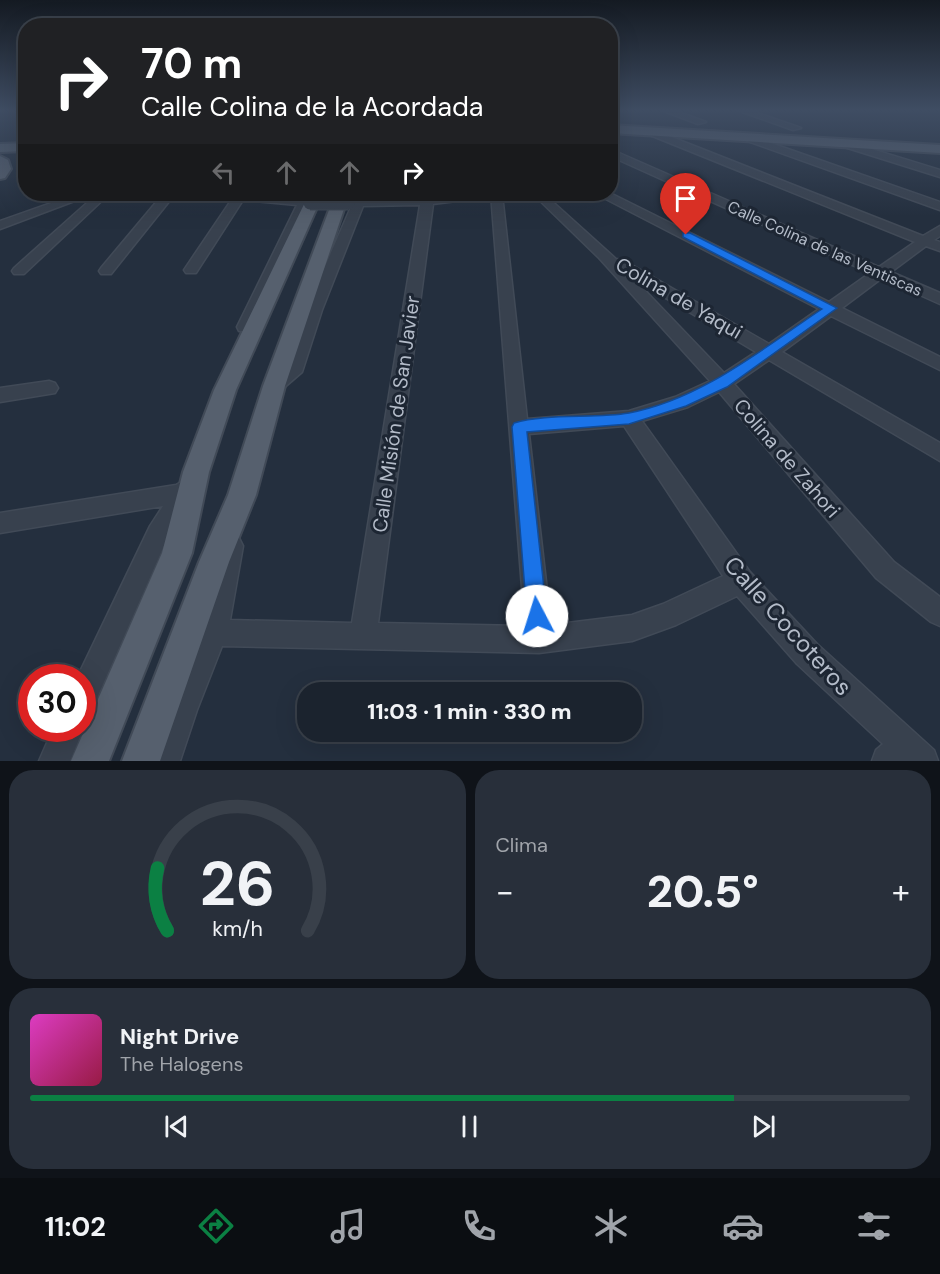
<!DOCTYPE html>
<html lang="es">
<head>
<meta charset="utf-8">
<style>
  :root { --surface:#1b232e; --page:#282f3a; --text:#f1f3f6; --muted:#a0a4aa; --line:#39404a; --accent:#0b8043 }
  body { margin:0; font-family:"DM Sans",sans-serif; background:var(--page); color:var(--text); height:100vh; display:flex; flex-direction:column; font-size:22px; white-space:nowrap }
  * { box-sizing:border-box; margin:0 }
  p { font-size:20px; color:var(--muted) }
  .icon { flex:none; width:33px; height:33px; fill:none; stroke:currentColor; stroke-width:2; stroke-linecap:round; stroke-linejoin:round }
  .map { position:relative; height:761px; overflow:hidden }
  .drawer { display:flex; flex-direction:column; gap:9px; padding:9px; background:#0f1319; flex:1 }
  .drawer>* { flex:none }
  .top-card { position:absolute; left:18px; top:18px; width:600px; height:183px; border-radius:24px; box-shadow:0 6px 24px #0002,0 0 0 2px var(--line); background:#202124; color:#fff; overflow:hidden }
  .speed { position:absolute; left:18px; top:664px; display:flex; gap:12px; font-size:30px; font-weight:700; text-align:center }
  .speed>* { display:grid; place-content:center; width:78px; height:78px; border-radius:50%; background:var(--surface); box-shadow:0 6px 24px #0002,0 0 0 2px var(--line); line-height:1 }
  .speed .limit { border:9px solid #d22; background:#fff; color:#111 }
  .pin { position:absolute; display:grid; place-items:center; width:51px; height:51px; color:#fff; margin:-62px -26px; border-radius:50% 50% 50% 0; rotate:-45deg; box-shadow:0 0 6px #0007 }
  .pin .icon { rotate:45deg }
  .me { position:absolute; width:66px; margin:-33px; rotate:355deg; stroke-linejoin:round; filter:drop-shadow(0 0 4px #0008) }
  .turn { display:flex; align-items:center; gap:21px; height:126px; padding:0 24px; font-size:27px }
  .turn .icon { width:78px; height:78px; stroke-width:2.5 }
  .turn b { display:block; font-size:42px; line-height:51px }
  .lanes { display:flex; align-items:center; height:57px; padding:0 24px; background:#0003; justify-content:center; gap:30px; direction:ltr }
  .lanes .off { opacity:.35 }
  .big { font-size:45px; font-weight:800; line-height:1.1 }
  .drawer .card { flex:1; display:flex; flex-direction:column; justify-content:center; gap:9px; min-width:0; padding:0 21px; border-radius:24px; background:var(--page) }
  .drawer .dial { align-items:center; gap:0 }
  .dial svg { height:156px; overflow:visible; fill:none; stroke:var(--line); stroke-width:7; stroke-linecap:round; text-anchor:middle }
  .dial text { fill:var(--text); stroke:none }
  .song { display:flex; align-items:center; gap:18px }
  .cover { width:72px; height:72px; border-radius:9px; background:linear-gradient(135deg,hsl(310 70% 55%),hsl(340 70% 35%)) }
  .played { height:6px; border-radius:3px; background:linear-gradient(90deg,var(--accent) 80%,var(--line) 80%) }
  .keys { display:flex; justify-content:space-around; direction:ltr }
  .heat { display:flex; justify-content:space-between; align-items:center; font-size:33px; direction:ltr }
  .drawer .tiles { flex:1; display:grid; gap:9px; grid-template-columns:1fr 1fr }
  .card:last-child { grid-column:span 2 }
  .trip { position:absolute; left:297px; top:682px; width:345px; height:60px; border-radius:24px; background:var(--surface); box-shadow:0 6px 24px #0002,0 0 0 2px var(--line); font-weight:800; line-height:60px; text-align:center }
  .menu { display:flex; height:96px; justify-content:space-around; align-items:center; background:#0b0e12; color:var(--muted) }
  .menu .icon { width:42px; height:42px }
  .menu .selected { color:var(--accent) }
  .menu b { font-size:27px; color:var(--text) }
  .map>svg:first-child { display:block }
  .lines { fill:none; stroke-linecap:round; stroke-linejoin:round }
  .minor-casing { stroke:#414a57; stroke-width:3 }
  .major-casing { stroke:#414a57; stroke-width:4 }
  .minor { fill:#38414e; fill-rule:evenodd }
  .major { fill:#56606e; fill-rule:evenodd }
  .minor-bridge-casing { stroke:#414a57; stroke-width:15; stroke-linecap:butt }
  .minor-bridge { stroke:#38414e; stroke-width:13 }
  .route { fill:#1a73e8; stroke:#114b97; stroke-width:1.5 }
  .labels { text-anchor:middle; stroke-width:6; stroke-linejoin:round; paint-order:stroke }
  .far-street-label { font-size:16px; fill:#b4bcc9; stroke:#1d2633 }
  .street-label { font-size:20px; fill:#b4bcc9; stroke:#1d2633 }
  .near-street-label { font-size:24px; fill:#b4bcc9; stroke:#1d2633 }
</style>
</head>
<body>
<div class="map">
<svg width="940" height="761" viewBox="0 0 940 761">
  <rect width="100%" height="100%" fill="#242f3e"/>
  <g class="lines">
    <g class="minor-casing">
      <g id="minor">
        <path d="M661,110H673L706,122L698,124Z"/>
        <path d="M737,110H749L801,128L793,130Z"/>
        <path d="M645,129H651L923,236L940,226V236L934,240L940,242V251L926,246L891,272L940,293V304L882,278L842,308L940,357V370L831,316L782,352L940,443V461L769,360L734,384L894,562L940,597V626L931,622L876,578L719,392L688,407L642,421L750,572L817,644L934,750L938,761H872L876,750L883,744L797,664L737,596L676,625L632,641L539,653L222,646L197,710L180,761H150L167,710L201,632L223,538L231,535L239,538L243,546L230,620L352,623L420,205L363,206L322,310L302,372L280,391L274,393L268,391L265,386L268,381L285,369L306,310L351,207L344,206V200L354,199L357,194H367L366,199L422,198L423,194H433V197L457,194H486L480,198L433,204L378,623L525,626L491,194H502L527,419L629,411L675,397L710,381L599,258L533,194H544L616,259L623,260L769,344L819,309L600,196L599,194L610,193L829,302L870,273L610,156V149L879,267L915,242L645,133ZM634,279L756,352L724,373ZM624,426L723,576L663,604L632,615L551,625L529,434Z"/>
        <path d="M745,134L940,202V210L742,139L740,137Z"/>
        <path d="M842,140L940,170V177L838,145L837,143Z"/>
        <path d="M77,194H93L0,229V221Z"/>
        <path d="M97,194H109L24,274H14L12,271L14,268Z"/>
        <path d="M163,194H175L111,274H101L99,271L101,268Z"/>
        <path d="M212,194H249L300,198L303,194H313L311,200L316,203L308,206L253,327L251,331H239L237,327L297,205L243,200L196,273H186L184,270L232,199L218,198Z"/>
        <path d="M49,381L55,383L58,388L55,393L0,402V388Z"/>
        <path d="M185,480L193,482L196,489L166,541L92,709L82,713V678H77L150,526L163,506L0,533V513L176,485Z"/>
        <path d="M82,728L83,729L70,761H39L53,729Z"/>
      </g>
    </g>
    <g class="major-casing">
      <g id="major">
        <path d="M610,125L940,145V153L610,133Z"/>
        <path d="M26,143V151L0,152V144Z"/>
        <path d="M0,156L8,160L11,169L5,178L0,179Z"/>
        <path d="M309,194H323L236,390L209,472L192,553L109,761H71L162,553L183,472L214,390Z"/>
        <path d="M335,194H349L285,386L256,495L229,562L160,761H122L199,562L228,495L263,386Z"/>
      </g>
    </g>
    <use href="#minor" class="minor"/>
    <use href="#major" class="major"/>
    <g class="minor-bridge-casing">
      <path id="minor-bridge" d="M310,203H348"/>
    </g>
    <use href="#minor-bridge" class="minor-bridge"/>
  </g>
  <linearGradient id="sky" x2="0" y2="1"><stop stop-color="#141a22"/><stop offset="0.51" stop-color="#3f4d63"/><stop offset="1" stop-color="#3f4d63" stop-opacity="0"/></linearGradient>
  <rect width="940" height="216" fill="url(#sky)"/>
  <path class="route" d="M683,233H690L837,308L727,387L686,406L629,424L527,432L547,616L544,623L537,626L530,623L527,616L512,427L514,423C546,413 595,419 629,413C702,399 762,349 822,309L683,237Z"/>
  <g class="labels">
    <g class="far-street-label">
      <text transform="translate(825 248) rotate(24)" y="6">Calle Colina de las Ventiscas</text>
    </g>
    <g class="street-label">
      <text transform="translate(679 298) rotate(30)" y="7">Colina de Yaqui</text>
      <text transform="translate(396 414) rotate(-82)" y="7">Calle Misión de San Javier</text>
      <text transform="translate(787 458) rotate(49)" y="7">Colina de Zahori</text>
    </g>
    <g class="near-street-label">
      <text transform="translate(788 626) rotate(48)" y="8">Calle Cocoteros</text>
    </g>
  </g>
</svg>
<div class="speed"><div class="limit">30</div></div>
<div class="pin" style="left:686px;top:235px;background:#d93025"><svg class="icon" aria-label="arrive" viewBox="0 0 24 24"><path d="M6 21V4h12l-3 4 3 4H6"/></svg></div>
<svg class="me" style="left:537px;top:616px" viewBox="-20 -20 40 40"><circle r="19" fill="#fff"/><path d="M0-13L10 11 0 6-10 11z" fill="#1a73e8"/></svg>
<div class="trip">11:03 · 1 min · 330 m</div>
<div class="top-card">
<div class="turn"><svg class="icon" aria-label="right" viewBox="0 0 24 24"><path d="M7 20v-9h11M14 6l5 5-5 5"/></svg><div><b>70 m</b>Calle Colina de la Acordada</div></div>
<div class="lanes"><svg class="icon off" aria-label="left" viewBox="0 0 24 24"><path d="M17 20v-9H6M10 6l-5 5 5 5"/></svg><svg class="icon off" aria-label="ahead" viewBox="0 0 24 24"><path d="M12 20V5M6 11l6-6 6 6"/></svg><svg class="icon off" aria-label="ahead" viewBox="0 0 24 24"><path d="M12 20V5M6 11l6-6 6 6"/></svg><svg class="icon" aria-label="right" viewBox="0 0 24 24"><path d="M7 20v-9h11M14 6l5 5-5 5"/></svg></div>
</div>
</div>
<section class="drawer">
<div class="tiles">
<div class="card dial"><svg viewBox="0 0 100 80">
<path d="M14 69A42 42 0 1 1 86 69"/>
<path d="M14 69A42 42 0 0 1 9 37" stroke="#0b8043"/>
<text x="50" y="56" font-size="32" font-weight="700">26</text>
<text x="50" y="72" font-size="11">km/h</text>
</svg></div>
<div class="card"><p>Clima</p>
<div class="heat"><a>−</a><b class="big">20.5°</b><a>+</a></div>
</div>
<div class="card">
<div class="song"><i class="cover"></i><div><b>Night Drive</b><p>The Halogens</p></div></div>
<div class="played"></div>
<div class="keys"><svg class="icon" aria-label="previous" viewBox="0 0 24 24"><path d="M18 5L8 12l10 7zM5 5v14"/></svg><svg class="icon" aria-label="pause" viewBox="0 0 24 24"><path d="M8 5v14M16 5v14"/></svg><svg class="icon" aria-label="next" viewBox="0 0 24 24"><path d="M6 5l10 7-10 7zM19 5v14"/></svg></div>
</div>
</div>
</section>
<nav class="menu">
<b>11:02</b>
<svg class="icon selected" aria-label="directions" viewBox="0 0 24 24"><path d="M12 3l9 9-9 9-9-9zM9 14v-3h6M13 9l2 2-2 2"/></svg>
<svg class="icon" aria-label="music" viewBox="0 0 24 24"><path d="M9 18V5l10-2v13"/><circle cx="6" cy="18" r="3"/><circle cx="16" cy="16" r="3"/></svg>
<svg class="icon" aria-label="phone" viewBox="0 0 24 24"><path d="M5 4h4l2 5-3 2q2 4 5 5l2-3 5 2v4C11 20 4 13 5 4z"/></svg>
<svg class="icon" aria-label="climate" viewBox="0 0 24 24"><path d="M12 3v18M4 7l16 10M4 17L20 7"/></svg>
<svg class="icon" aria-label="car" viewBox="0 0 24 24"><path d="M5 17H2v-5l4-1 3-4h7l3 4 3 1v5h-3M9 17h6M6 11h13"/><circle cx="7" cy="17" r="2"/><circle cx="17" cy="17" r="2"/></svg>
<svg class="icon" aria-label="filters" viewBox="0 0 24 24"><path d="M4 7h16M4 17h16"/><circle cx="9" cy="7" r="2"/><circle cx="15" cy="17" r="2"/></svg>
</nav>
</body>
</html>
